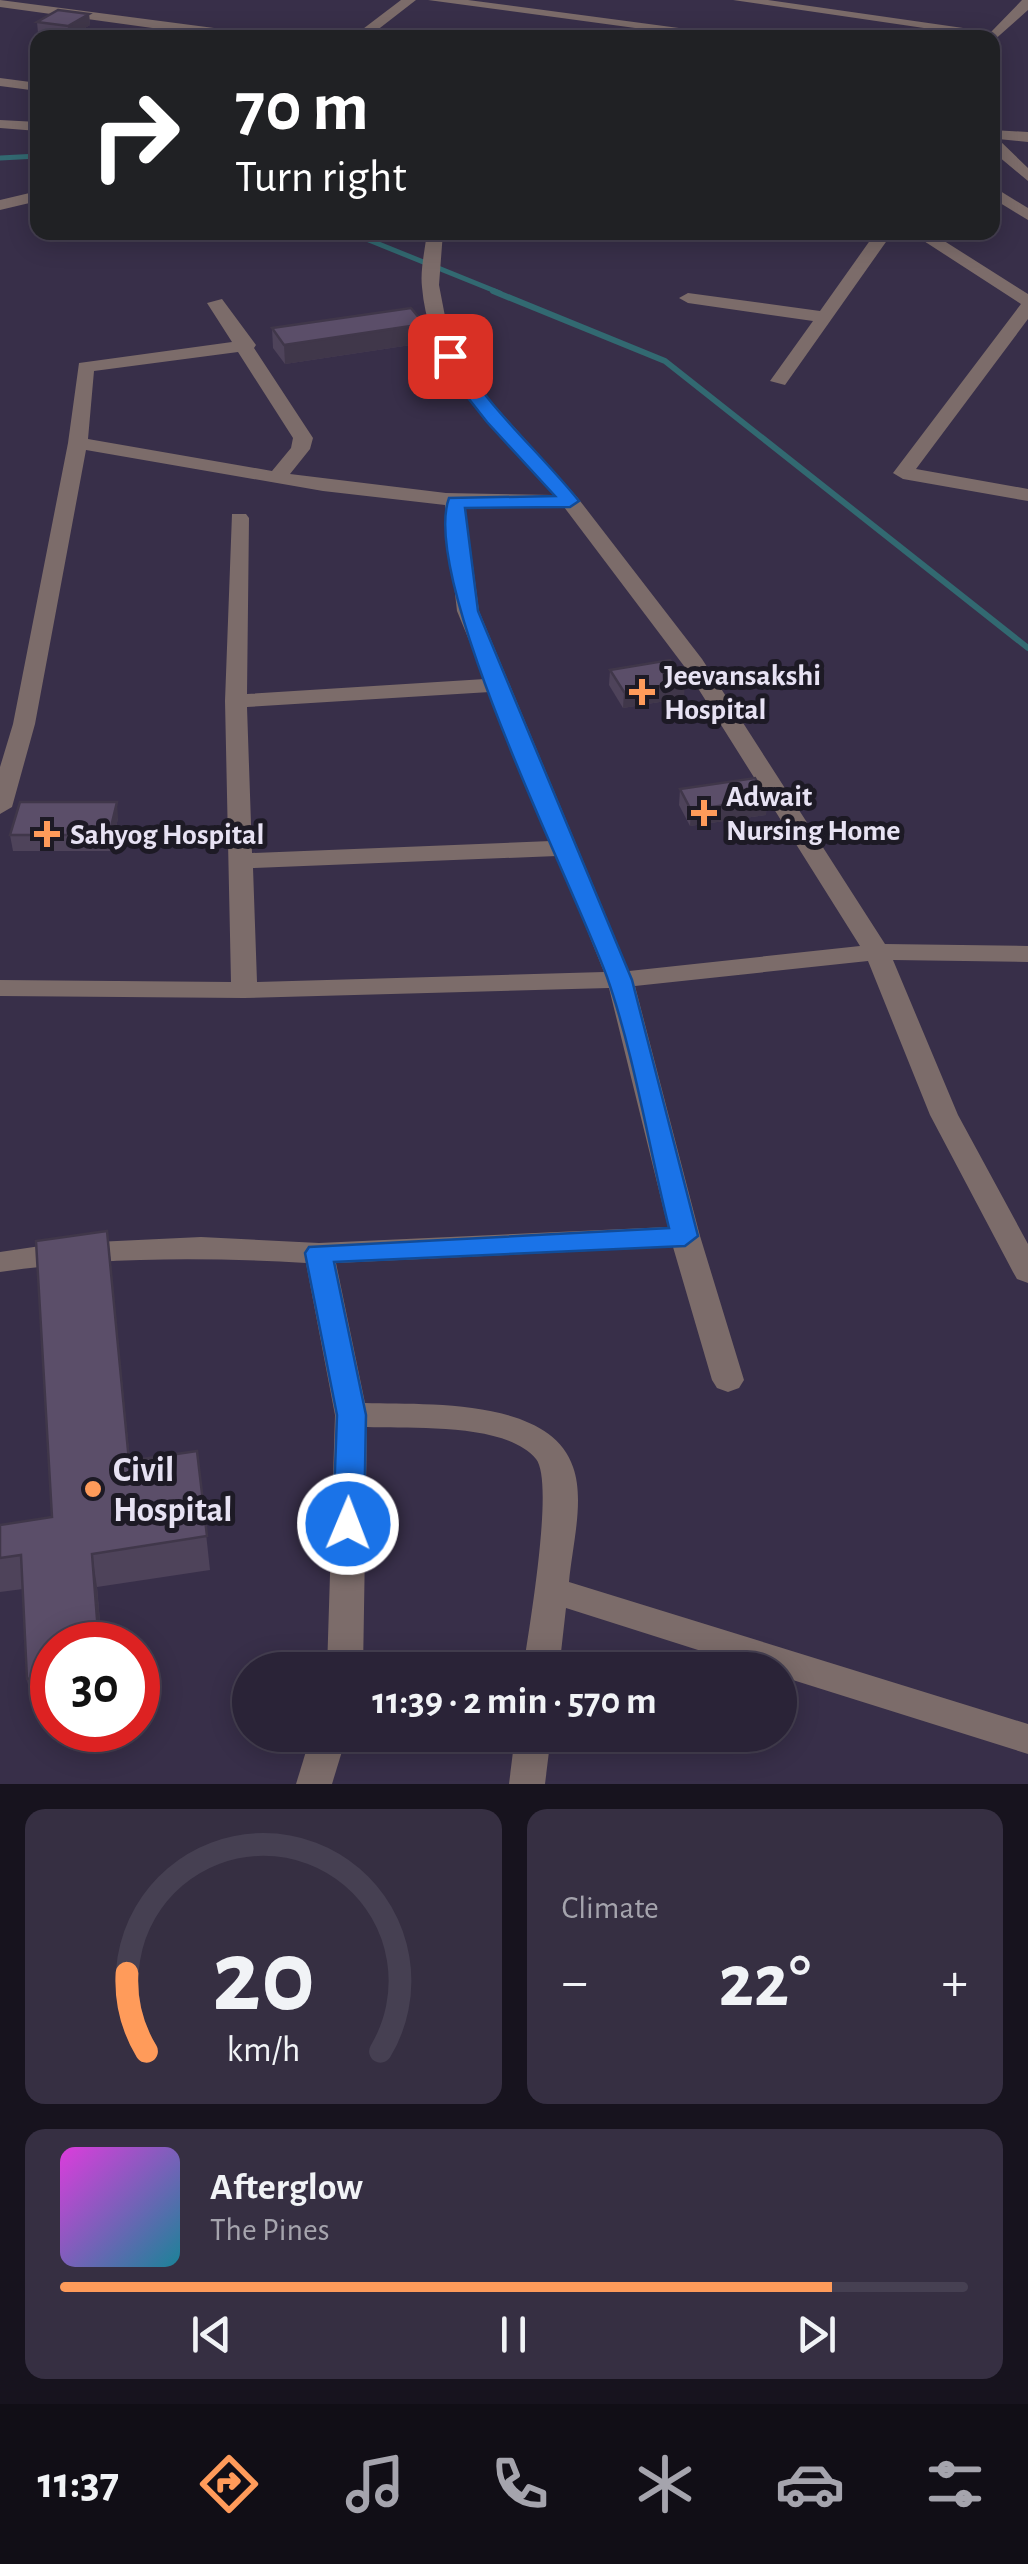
<!DOCTYPE html>
<html lang="en">
<head>
<meta charset="utf-8">
<style>
  :root { --surface:#2a2337; --page:#362f42; --text:#f1f3f6; --muted:#a5a4ad; --line:#464052; --accent:#ff9b5a }
  body { margin:0; font-family:"Alegreya Sans",sans-serif; background:var(--page); color:var(--text); height:100vh; display:flex; flex-direction:column; font-size:38px; white-space:nowrap }
  * { box-sizing:border-box; margin:0 }
  p { font-size:32px; color:var(--muted) }
  .icon { flex:none; width:55px; height:55px; fill:none; stroke:currentColor; stroke-width:2; stroke-linecap:round; stroke-linejoin:round }
  .map { position:relative; height:1784px; overflow:hidden }
  .sheet { display:flex; flex-direction:column; gap:25px; padding:25px; background:#17131e; flex:1 }
  .sheet>* { flex:none }
  .hud { position:absolute; left:30px; top:30px; width:970px; height:210px; border-radius:20px; box-shadow:0 5px 25px #0003,0 0 0 2px var(--line); background:#202124; color:#fff; overflow:hidden }
  .speed { position:absolute; left:30px; top:1622px; display:flex; gap:20px; font-size:50px; font-weight:700; text-align:center }
  .speed>* { display:grid; place-content:center; width:130px; height:130px; border-radius:50%; background:var(--surface); box-shadow:0 5px 25px #0003,0 0 0 2px var(--line); line-height:1 }
  .speed .limit { border:15px solid #d22; background:#fff; color:#111 }
  .pin { position:absolute; display:grid; place-items:center; width:85px; height:85px; color:#fff; margin:-42px; border-radius:20px; box-shadow:0 5px 15px #0006 }
  .me { position:absolute; width:110px; margin:-55px; rotate:1deg; stroke-linejoin:round; filter:drop-shadow(0 0 8px #0008) }
  .turn { display:flex; align-items:center; gap:35px; height:210px; padding:0 40px; font-size:45px }
  .turn .icon { width:130px; height:130px; stroke-width:2.5 }
  .turn b { display:block; font-size:70px; line-height:85px }
  .big { font-size:75px; font-weight:700; line-height:1.1 }
  .sheet .widget { flex:1; display:flex; flex-direction:column; justify-content:center; gap:15px; min-width:0; padding:0 35px; border-radius:20px; background:var(--page) }
  .sheet .dial { align-items:center; gap:0 }
  .dial svg { height:260px; overflow:visible; fill:none; stroke:var(--line); stroke-width:7; stroke-linecap:round; text-anchor:middle }
  .dial text { fill:var(--text); stroke:none }
  .song { display:flex; align-items:center; gap:30px }
  .cover { width:120px; height:120px; border-radius:15px; background:linear-gradient(135deg,hsl(300 70% 55%),hsl(190 70% 35%)) }
  .played { height:10px; border-radius:5px; background:linear-gradient(90deg,var(--accent) 85%,var(--line) 85%) }
  .keys { display:flex; justify-content:space-around; direction:ltr }
  .heat { display:flex; justify-content:space-between; align-items:center; font-size:55px; direction:ltr }
  .sheet .tiles { flex:1; display:grid; gap:25px; grid-template-columns:1fr 1fr }
  .widget:last-child { grid-column:span 2 }
  .trip { position:absolute; left:232px; top:1652px; width:565px; height:100px; border-radius:50px; background:var(--surface); box-shadow:0 5px 25px #0003,0 0 0 2px var(--line); font-weight:700; line-height:100px; text-align:center }
  .dock { display:flex; height:160px; justify-content:space-around; align-items:center; background:#110e16; color:var(--muted) }
  .dock .icon { width:70px; height:70px }
  .dock .on { color:var(--accent) }
  .dock b { font-size:45px; color:var(--text) }
  .map>svg:first-child { display:block }
  .lines { fill:none; stroke-linecap:round; stroke-linejoin:round }
  .stream-far1 { stroke:#326971; stroke-width:5 }
  .stream { stroke:#326971; stroke-width:6 }
  .minor { fill:#7c6c6a; fill-rule:evenodd }
  .wall { fill:#4e435a }
  .shaded-wall { fill:#40374a }
  .building { fill:#5b4e69; stroke:#40374a; stroke-width:2.5 }
  .route { fill:#1a73e8; stroke:#114b97; stroke-width:2.5 }
  .poi-dot { fill:#ff9b5a; stroke:#1d1a25; stroke-width:4 }
  .labels { text-anchor:middle; stroke-width:10; stroke-linejoin:round; paint-order:stroke }
  .poi-label { font-size:30px; font-weight:bold; fill:#e7e2f3; stroke:#1d1a25; text-anchor:start }
  .near-poi-label { font-size:35px; font-weight:bold; fill:#e7e2f3; stroke:#1d1a25; text-anchor:start }
</style>
</head>
<body>
<div class="map">
<svg width="1028" height="1784" viewBox="0 0 1028 1784">
  <rect width="100%" height="100%" fill="#382f49"/>
  <g class="lines">
    <g class="stream-far1">
      <path d="M0,158L38,156"/>
      <path d="M349,232L500,293"/>
    </g>
    <path class="stream" d="M493,291L665,361L1028,648"/>
    <g class="minor">
      <path d="M0,0L259,34L266,38H225L0,7Z"/>
      <path d="M401,0H416L367,38H351Z"/>
      <path d="M428,0H468L754,38H709Z"/>
      <path d="M733,0H768L991,32L1022,0H1028V10L992,42V38Z"/>
      <path d="M0,78L38,83V91L0,86Z"/>
      <path d="M0,120L38,122V131L0,128Z"/>
      <path d="M992,130L1028,132V142L998,139L1028,168V181L992,151Z"/>
      <path d="M992,186L1028,208V220L992,198Z"/>
      <path d="M38,191V201L0,210V200Z"/>
      <path d="M427,232H443L439,285L448,332L470,378L577,497L702,659L885,944L1028,946V962L893,960L958,1115L1028,1244V1283L1017,1279L1013,1272L930,1115L868,961L635,986L700,1236L744,1380L739,1388L728,1392L717,1388L712,1380L673,1247L336,1263L365,1403C423,1405 550,1397 573,1467C585,1500 572,1547 569,1582L1028,1724V1754L780,1676V1670H761L566,1608L559,1670H523C528,1634 555,1482 536,1459C506,1422 410,1429 367,1427L363,1670H327L335,1415L306,1263C203,1257 102,1257 0,1272V1252L54,1244L201,1237L319,1243L668,1227L609,988L244,998L0,996V980L231,982L225,701L232,514H246L249,518L247,694L485,679L457,611L445,505L323,491L86,450L35,724L12,807L0,814V767L13,724L68,443L79,363L232,342L207,303L222,299L256,345L254,348L313,438L310,449L290,474L446,493L554,495C500,434 429,375 422,287C420,270 425,250 427,232ZM238,352L293,438L291,448L272,471L88,439L94,371ZM465,506L564,507L684,666L860,946L629,971L479,611ZM490,692L551,841L252,853L247,707ZM557,856L604,972L257,982L253,868Z"/>
      <path d="M876,232H893L785,385L770,381L813,321L688,303L679,298L688,293L820,311Z"/>
      <path d="M910,232H930L1028,294V319L916,469L1028,489V501L903,479L893,473L1021,304Z"/>
      <path d="M311,1735H347L332,1784H296Z"/>
      <path d="M515,1735H551L545,1784H509Z"/>
    </g>
  </g>
  <g class="wall">
    <path d="M89,14L90,25L69,37L38,33L37,22Z"/>
    <path d="M424,324V343L285,364L273,348L272,328Z"/>
    <path d="M610,670L684,698L623,708L609,685Z"/>
    <path d="M680,789L767,799L766,815L690,826L679,805Z"/>
    <path d="M118,818L111,851H13L10,835Z"/>
    <path d="M107,1231L130,1461L197,1451L210,1570L97,1587L102,1645H52V1709L33,1712L27,1679L23,1589L0,1592V1525L52,1517Z"/>
  </g>
  <g class="shaded-wall">
    <path d="M89,14L90,25L69,37L68,26Z"/>
    <path d="M424,324V343L285,364L284,345Z"/>
    <path d="M685,682L684,698L623,708L624,692Z"/>
    <path d="M767,799L766,815L690,826L691,810Z"/>
    <path d="M117,802L118,818L111,851L109,835Z"/>
    <path d="M107,1231L111,1264L133,1494L129,1461Z"/>
    <path d="M92,1554L97,1587L102,1645H99Z"/>
  </g>
  <g class="building">
    <path d="M58,10L89,14L68,26L37,22Z"/>
    <path d="M411,308L424,324L284,345L272,328Z"/>
    <path d="M670,660L685,682L624,692L610,670Z"/>
    <path d="M755,778L767,799L691,810L680,789Z"/>
    <path d="M20,802H117L109,835H10Z"/>
    <path d="M107,1231L129,1461L197,1451L207,1536L92,1554L99,1645H52V1675L27,1679L21,1555L0,1558V1525L52,1517L36,1241Z"/>
  </g>
  <path class="route" d="M450,352L456,353C490,410 538,450 579,501L570,507L465,508L478,611L632,980L698,1236L685,1246L334,1262L366,1415L364,1524L359,1533H338L333,1524L337,1415L305,1253L309,1247L669,1228C649,1148 634,1054 607,977C573,884 419,580 449,498L555,496L487,422L454,380L442,356Z"/>
  <g class="poi-dot">
    <path d="M637 677h10v10h10v10h-10v10h-10v-10h-10v-10h10z"/>
    <path d="M699 798h10v10h10v10h-10v10h-10v-10h-10v-10h10z"/>
    <path d="M42 819h10v10h10v10h-10v10h-10v-10h-10v-10h10z"/>
    <circle cx="93" cy="1489" r="10"/>
  </g>
  <g class="labels">
    <g class="poi-label">
      <text x="664" y="685">Jeevansakshi<tspan x="664" dy="34">Hospital</tspan></text>
      <text x="726" y="806">Adwait<tspan x="726" dy="34">Nursing Home</tspan></text>
      <text x="70" y="844">Sahyog Hospital</text>
    </g>
    <g class="near-poi-label">
      <text x="113" y="1481">Civil<tspan x="113" dy="40">Hospital</tspan></text>
    </g>
  </g>
</svg>
<div class="speed"><div class="limit">30</div></div>
<div class="pin" style="left:450px;top:356px;background:#d93025"><svg class="icon" aria-label="arrive" viewBox="0 0 24 24"><path d="M6 21V4h12l-3 4 3 4H6"/></svg></div>
<svg class="me" style="left:348px;top:1524px" viewBox="-20 -20 40 40"><circle r="17" fill="#1a73e8" stroke="#fff" stroke-width="3"/><path d="M0-11L8 9 0 5-8 9z" fill="#fff"/></svg>
<div class="trip">11:39 · 2 min · 570 m</div>
<div class="hud">
<div class="turn"><svg class="icon" aria-label="right" viewBox="0 0 24 24"><path d="M7 20v-9h11M14 6l5 5-5 5"/></svg><div><b>70 m</b>Turn right</div></div>
</div>
</div>
<section class="sheet">
<div class="tiles">
<div class="widget dial"><svg viewBox="0 0 100 80">
<path d="M14 69A42 42 0 1 1 86 69"/>
<path d="M14 69A42 42 0 0 1 8 45" stroke="#ff9b5a"/>
<text x="50" y="56" font-size="32" font-weight="700">20</text>
<text x="50" y="72" font-size="11">km/h</text>
</svg></div>
<div class="widget"><p>Climate</p>
<div class="heat"><a>−</a><b class="big">22°</b><a>+</a></div>
</div>
<div class="widget">
<div class="song"><i class="cover"></i><div><b>Afterglow</b><p>The Pines</p></div></div>
<div class="played"></div>
<div class="keys"><svg class="icon" aria-label="previous" viewBox="0 0 24 24"><path d="M18 5L8 12l10 7zM5 5v14"/></svg><svg class="icon" aria-label="pause" viewBox="0 0 24 24"><path d="M8 5v14M16 5v14"/></svg><svg class="icon" aria-label="next" viewBox="0 0 24 24"><path d="M6 5l10 7-10 7zM19 5v14"/></svg></div>
</div>
</div>
</section>
<nav class="dock">
<b>11:37</b>
<svg class="icon on" aria-label="directions" viewBox="0 0 24 24"><path d="M12 3l9 9-9 9-9-9zM9 14v-3h6M13 9l2 2-2 2"/></svg>
<svg class="icon" aria-label="music" viewBox="0 0 24 24"><path d="M9 18V5l10-2v13"/><circle cx="6" cy="18" r="3"/><circle cx="16" cy="16" r="3"/></svg>
<svg class="icon" aria-label="phone" viewBox="0 0 24 24"><path d="M5 4h4l2 5-3 2q2 4 5 5l2-3 5 2v4C11 20 4 13 5 4z"/></svg>
<svg class="icon" aria-label="climate" viewBox="0 0 24 24"><path d="M12 3v18M4 7l16 10M4 17L20 7"/></svg>
<svg class="icon" aria-label="car" viewBox="0 0 24 24"><path d="M5 17H2v-5l4-1 3-4h7l3 4 3 1v5h-3M9 17h6M6 11h13"/><circle cx="7" cy="17" r="2"/><circle cx="17" cy="17" r="2"/></svg>
<svg class="icon" aria-label="filters" viewBox="0 0 24 24"><path d="M4 7h16M4 17h16"/><circle cx="9" cy="7" r="2"/><circle cx="15" cy="17" r="2"/></svg>
</nav>
</body>
</html>
